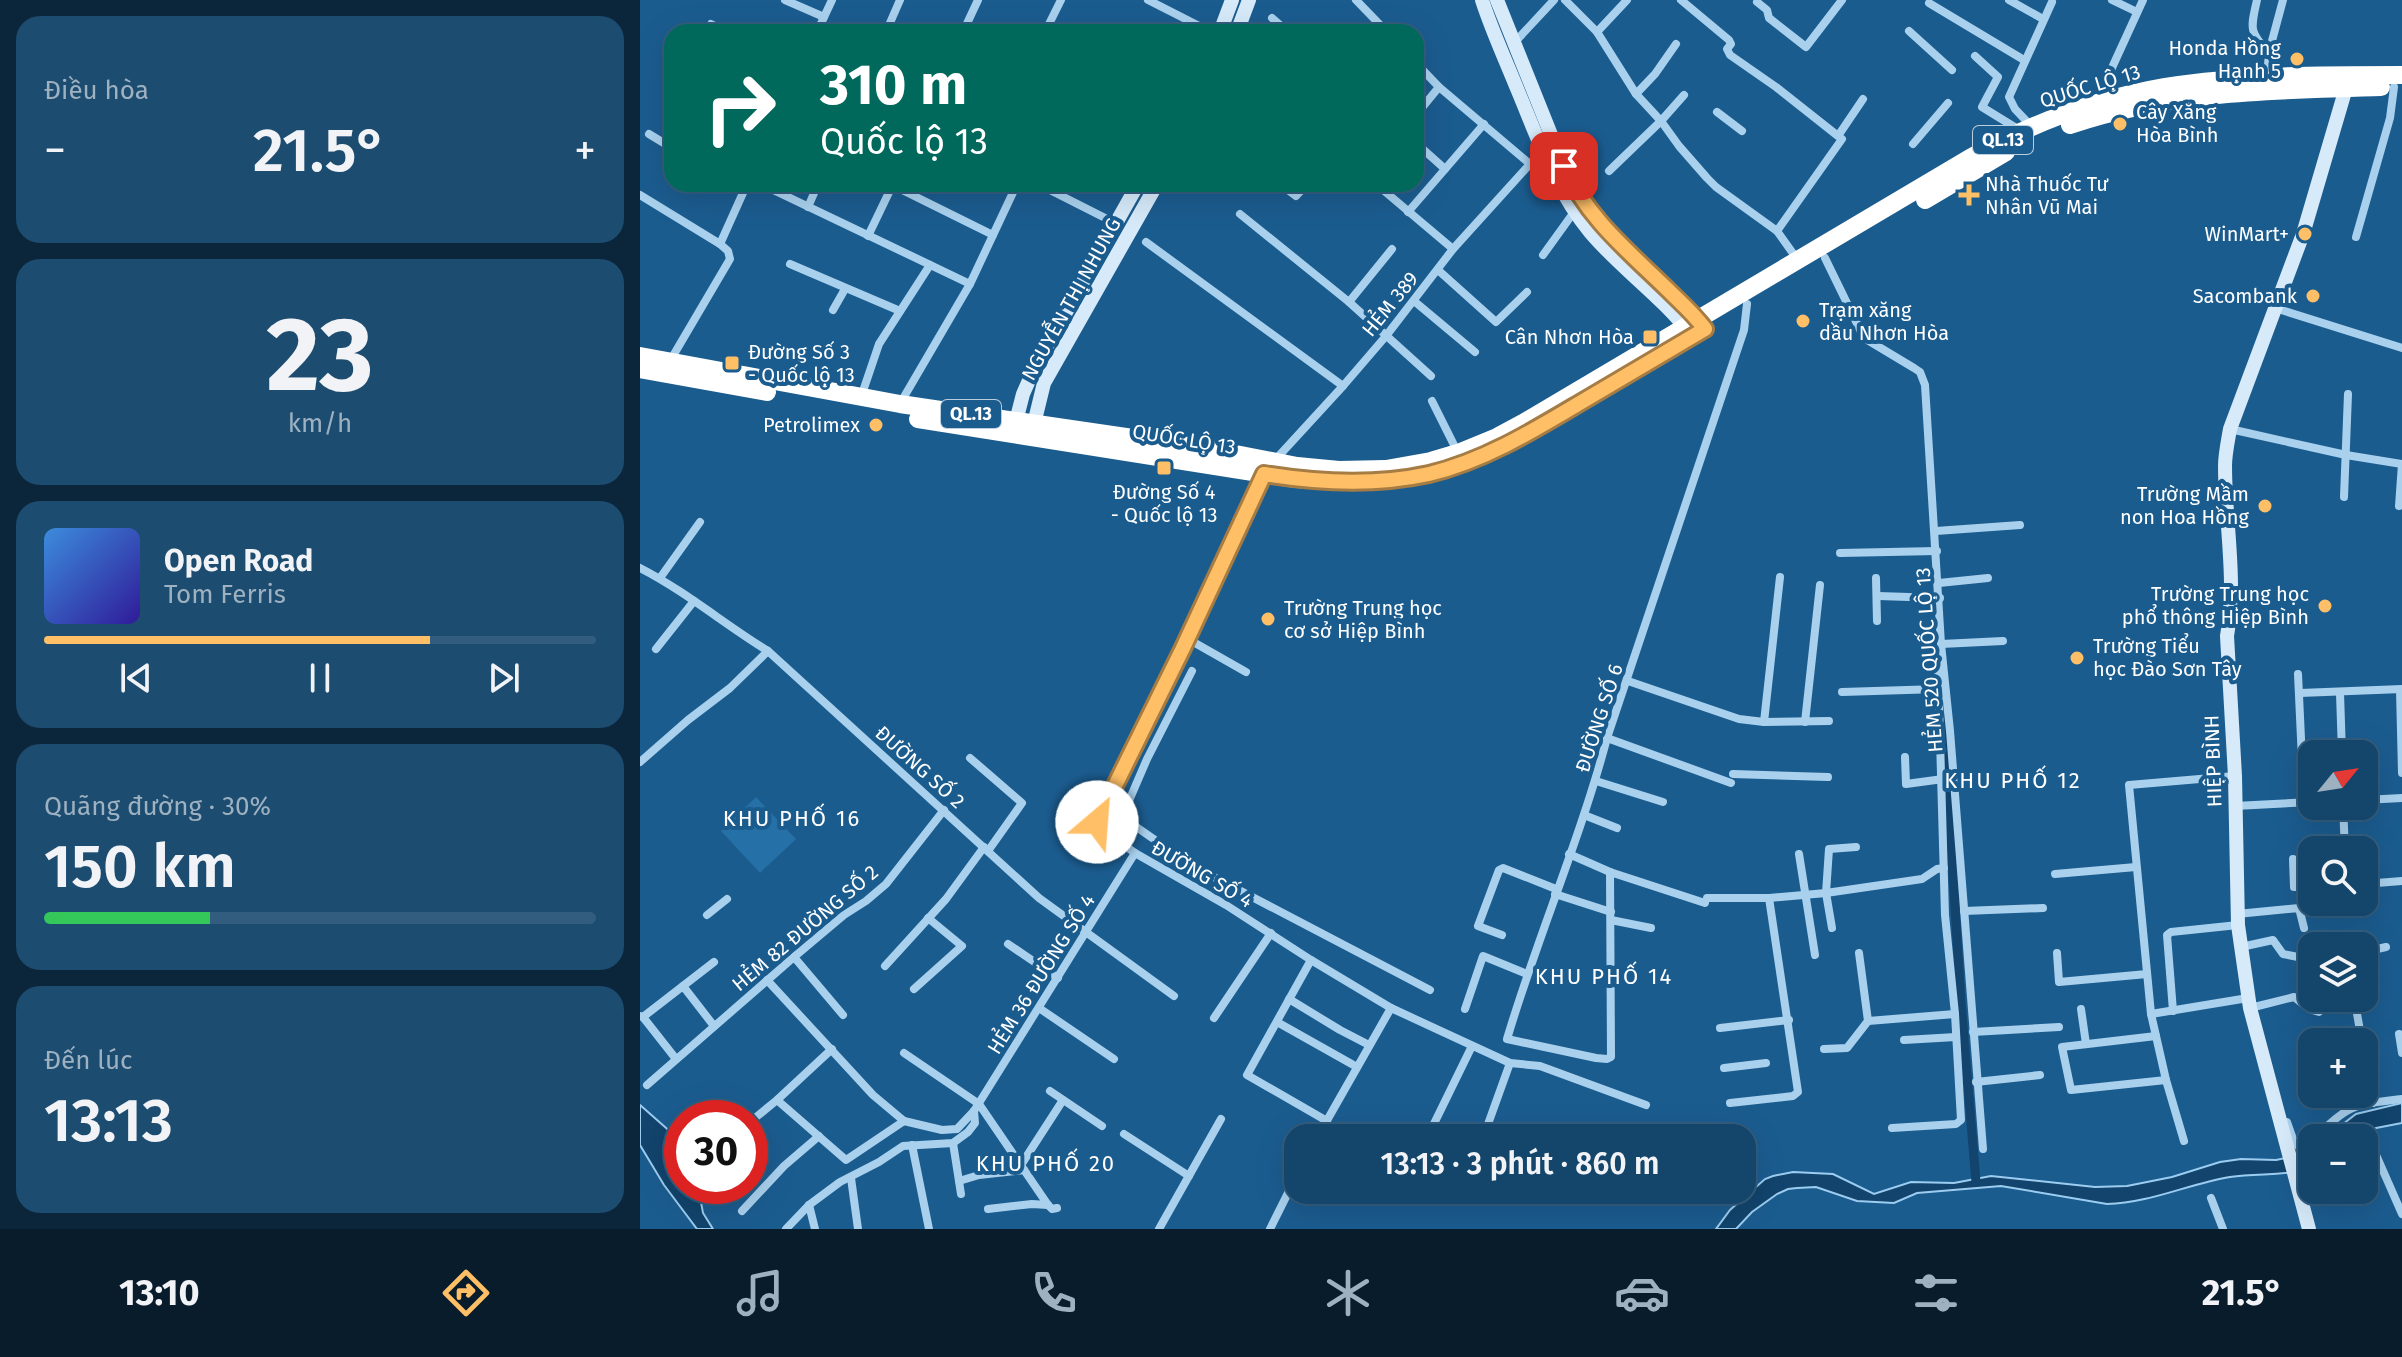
<!DOCTYPE html>
<html lang="vi">
<head>
<meta charset="utf-8">
<style>
  :root { --surface:#14456b; --page:#1d4c71; --text:#f1f3f6; --muted:#9db1c1; --line:#335d7e; --accent:#febf67 }
  body { margin:0; font-family:"Fira Sans",sans-serif; background:var(--page); color:var(--text); height:100vh; display:flex; flex-direction:column; font-size:30px; white-space:nowrap }
  * { box-sizing:border-box; margin:0 }
  p { font-size:26px; color:var(--muted) }
  .icon { flex:none; width:44px; height:44px; fill:none; stroke:currentColor; stroke-width:2; stroke-linecap:round; stroke-linejoin:round }
  .map { position:relative; flex:1; overflow:hidden }
  .side { display:flex; flex-direction:column; gap:16px; padding:16px; background:#0b263b; width:640px }
  .side>* { flex:none }
  .hud { position:absolute; left:24px; top:24px; width:760px; height:168px; border-radius:24px; box-shadow:0 8px 32px #0002,0 0 0 2px var(--line); background:#00695c; color:#fff; overflow:hidden }
  .needle { width:52px; rotate:60deg }
  .tools { position:absolute; left:1658px; top:740px; display:grid; gap:16px }
  .tools a { display:grid; place-items:center; width:80px; height:80px; border-radius:16px; background:var(--surface); box-shadow:0 8px 32px #0002,0 0 0 2px var(--line); font-size:40px }
  .speed { position:absolute; left:24px; top:1100px; display:flex; gap:16px; font-size:40px; font-weight:700; text-align:center }
  .speed>* { display:grid; place-content:center; width:104px; height:104px; border-radius:50%; background:var(--surface); box-shadow:0 8px 32px #0002,0 0 0 2px var(--line); line-height:1 }
  .speed .limit { border:12px solid #d22; background:#fff; color:#111 }
  .pin { position:absolute; display:grid; place-items:center; width:68px; height:68px; color:#fff; margin:-34px; border-radius:16px; box-shadow:0 4px 12px #0006 }
  .me { position:absolute; width:88px; margin:-44px; rotate:27deg; stroke-linejoin:round; filter:drop-shadow(0 0 6px #0008) }
  .turn { display:flex; align-items:center; gap:28px; height:168px; padding:0 24px; font-size:36px }
  .turn .icon { width:104px; height:104px; stroke-width:2.5 }
  .turn b { display:block; font-size:56px; line-height:68px }
  .big { font-size:60px; font-weight:600; line-height:1.1 }
  .side .tile { flex:1; display:flex; flex-direction:column; justify-content:center; gap:12px; min-width:0; padding:0 28px; border-radius:24px; background:var(--page) }
  .side .dial { align-items:center; gap:0 }
  .dial b { font-size:104px; line-height:1 }
  .song { display:flex; align-items:center; gap:24px }
  .cover { width:96px; height:96px; border-radius:12px; background:linear-gradient(135deg,hsl(210 70% 55%),hsl(250 70% 35%)) }
  .played { height:8px; border-radius:4px; background:linear-gradient(90deg,var(--accent) 70%,var(--line) 70%) }
  .keys { display:flex; justify-content:space-around; direction:ltr }
  .heat { display:flex; justify-content:space-between; align-items:center; font-size:44px; direction:ltr }
  .charge { height:12px; border-radius:6px; background:linear-gradient(90deg,#34c759 30%,var(--line) 0) }
  .trip { position:absolute; left:644px; top:1124px; width:472px; height:80px; border-radius:24px; background:var(--surface); box-shadow:0 8px 32px #0002,0 0 0 2px var(--line); font-weight:600; line-height:80px; text-align:center }
  .dock { display:flex; height:128px; justify-content:space-around; align-items:center; background:#081c2b; color:var(--muted) }
  .dock .icon { width:56px; height:56px }
  .dock .current { color:var(--accent) }
  .dock b { font-size:36px; color:var(--text) }
  main { display:flex; flex:1; min-height:0 }
  .map>svg:first-child { display:block }
  .green { fill:#2470a7 }
  .water { fill:#12446d; stroke:#9ccdf0; stroke-width:2 }
  .lines { fill:none; stroke-linecap:round; stroke-linejoin:round }
  .canal { stroke:#12446d; stroke-width:9 }
  .street { stroke:#a9d1ee; stroke-width:8 }
  .secondary { stroke:#d6eafa; stroke-width:14 }
  .highway { stroke:#fff; stroke-width:18 }
  .route-casing { stroke:#a57c43; stroke-width:20 }
  .route { stroke:#febf67; stroke-width:14 }
  .poi-dot { fill:#febf67; stroke:#1b5c8f; stroke-width:3 }
  .labels { text-anchor:middle; stroke-width:8; stroke-linejoin:round; paint-order:stroke }
  .shield { fill:#1b5c8f; stroke:#bbcedd; stroke-width:2 }
  .shield-label { font-size:18px; font-weight:bold; fill:#fff }
  .poi-label { font-size:20px; fill:#fff; stroke:#1b5c8f; text-anchor:end }
  .street-label { font-size:20px; fill:#fff; stroke:#1b5c8f }
  .neighbourhood-label { font-size:22px; letter-spacing:2px; fill:#fff; stroke:#1b5c8f }
</style>
</head>
<body>
<main>
<section class="side">
<div class="tile"><p>Điều hòa</p>
<div class="heat"><a>−</a><b class="big">21.5°</b><a>+</a></div>
</div>
<div class="tile dial"><b>23</b><p>km/h</p></div>
<div class="tile">
<div class="song"><i class="cover"></i><div><b>Open Road</b><p>Tom Ferris</p></div></div>
<div class="played"></div>
<div class="keys"><svg class="icon" aria-label="previous" viewBox="0 0 24 24"><path d="M18 5L8 12l10 7zM5 5v14"/></svg><svg class="icon" aria-label="pause" viewBox="0 0 24 24"><path d="M8 5v14M16 5v14"/></svg><svg class="icon" aria-label="next" viewBox="0 0 24 24"><path d="M6 5l10 7-10 7zM19 5v14"/></svg></div>
</div>
<div class="tile"><p>Quãng đường · 30%</p><b class="big">150 km</b><div class="charge"></div></div>
<div class="tile"><p>Đến lúc</p><b class="big">13:13</b></div>
</section>
<div class="map">
<svg width="1762" height="1229" viewBox="0 0 1762 1229">
  <rect width="100%" height="100%" fill="#1b5c8f"/>
  <path class="green" d="M116,797L156,839L120,873L81,831Z"/>
  <g class="water">
    <path d="M1762,1103V1123L1731,1129L1714,1138H1685L1716,1114Z"/>
    <path d="M0,1105L34,1135L42,1145V1186H58L63,1213L73,1229H57L24,1185L0,1145Z"/>
    <path d="M1672,1148V1169C1644,1176 1618,1173 1590,1177C1548,1184 1510,1203 1467,1204L1361,1186L1277,1193L1254,1203L1217,1201L1176,1187L1157,1188L1148,1189L1137,1194L1112,1212L1096,1229H1076L1090,1210L1125,1179L1133,1176L1153,1172L1193,1174L1234,1194L1271,1182L1314,1183L1351,1176L1455,1187L1487,1186L1532,1177L1580,1162L1601,1159L1636,1160L1661,1155Z"/>
  </g>
  <g class="lines">
    <path class="canal" d="M1302,699L1321,1003L1336,1182"/>
    <g class="street">
      <path d="M145,0L184,17"/>
      <path d="M508,0L571,32"/>
      <path d="M716,0L747,32"/>
      <path d="M925,0L957,32L996,94L1021,121L1039,146L1067,178L1076,187L1137,231L1157,259"/>
      <path d="M1041,0L1089,40L1091,44L1087,49L1090,55L1136,87L1198,136L1223,99"/>
      <path d="M1369,0L1403,19"/>
      <path d="M1472,0L1497,12"/>
      <path d="M1617,0C1611,27 1608,32 1629,52"/>
      <path d="M1117,2L1127,10L1129,18L1166,47L1202,0"/>
      <path d="M1289,3L1384,60"/>
      <path d="M632,18L648,32"/>
      <path d="M71,24L88,32"/>
      <path d="M1269,31L1312,70"/>
      <path d="M177,32L192,0"/>
      <path d="M246,32L260,0"/>
      <path d="M323,32L338,0"/>
      <path d="M405,32L421,0"/>
      <path d="M957,32L987,0"/>
      <path d="M874,43L914,0"/>
      <path d="M1335,56L1358,77L1342,107L1381,131"/>
      <path d="M776,63L799,87L890,164L906,157"/>
      <path d="M1627,78L1629,52L1643,0"/>
      <path d="M996,94L1015,74L1036,44"/>
      <path d="M1460,102L1465,83L1503,0"/>
      <path d="M1077,112L1102,131"/>
      <path d="M776,115L799,87"/>
      <path d="M1392,127L1375,109L1369,97L1412,2"/>
      <path d="M9,134L32,148"/>
      <path d="M776,143L805,169"/>
      <path d="M1273,144L1308,103"/>
      <path d="M969,171L1021,121L1044,95"/>
      <path d="M121,184L330,284"/>
      <path d="M250,184L353,235"/>
      <path d="M398,184L477,224"/>
      <path d="M640,184L656,196L667,184"/>
      <path d="M736,184L813,249"/>
      <path d="M0,195L80,244L88,251L90,259L30,361"/>
      <path d="M168,207L178,184"/>
      <path d="M768,212L844,124"/>
      <path d="M600,214L709,302L791,376"/>
      <path d="M1137,231L1202,139"/>
      <path d="M228,236L253,184"/>
      <path d="M1716,237L1750,118L1754,87"/>
      <path d="M506,242L703,386"/>
      <path d="M80,244L107,184"/>
      <path d="M903,255L934,212"/>
      <path d="M1185,258L1224,338L1274,368L1280,372L1285,385L1301,644L1310,731L1343,1149"/>
      <path d="M150,264L260,311"/>
      <path d="M798,270L856,322L887,292"/>
      <path d="M774,301L835,352"/>
      <path d="M709,302L752,249"/>
      <path d="M1635,308L1762,348"/>
      <path d="M193,310L205,289"/>
      <path d="M221,397L239,344L290,265"/>
      <path d="M792,401L818,453"/>
      <path d="M261,402L330,284L377,184"/>
      <path d="M1590,429L1706,455L1762,464L1759,506"/>
      <path d="M636,459L703,386L746,336L813,249L890,164"/>
      <path d="M624,474L543,648L457,825L495,853L586,905L671,960L751,1008L870,1063L900,1066L1006,1105"/>
      <path d="M1704,497L1708,394"/>
      <path d="M1296,531L1380,525"/>
      <path d="M1200,553L1297,551"/>
      <path d="M0,568C45,591 84,624 128,651L399,898L534,996"/>
      <path d="M20,578L60,522"/>
      <path d="M1236,578L1237,621"/>
      <path d="M1299,583L1348,578"/>
      <path d="M1238,596L1300,598"/>
      <path d="M548,639L606,672"/>
      <path d="M1301,644L1363,641"/>
      <path d="M16,649L54,601"/>
      <path d="M552,671L507,759L482,817L551,865L790,990"/>
      <path d="M1658,674L1664,803"/>
      <path d="M988,681L1099,719L1124,722L1189,721"/>
      <path d="M1760,690L1762,773"/>
      <path d="M1202,692L1299,689"/>
      <path d="M1660,693L1762,689"/>
      <path d="M1700,693L1702,754"/>
      <path d="M1124,722L1140,577"/>
      <path d="M1165,722L1180,585"/>
      <path d="M967,738L1091,783"/>
      <path d="M1265,757L1266,784L1303,779"/>
      <path d="M330,758L382,803L348,851"/>
      <path d="M0,762L48,720L90,688L128,651"/>
      <path d="M1093,774L1188,777"/>
      <path d="M956,781L1023,802"/>
      <path d="M1724,800L1762,798"/>
      <path d="M1595,806L1672,802"/>
      <path d="M1703,806L1705,850"/>
      <path d="M944,815L977,828"/>
      <path d="M929,854L970,872L1065,903"/>
      <path d="M1159,854L1175,955"/>
      <path d="M1653,859L1654,887H1672"/>
      <path d="M970,872L971,1057L967,1059L956,1058L867,1039C897,938 940,840 967,738L1104,330L1107,304"/>
      <path d="M1415,874L1496,867"/>
      <path d="M1724,884L1762,881"/>
      <path d="M915,894L971,912"/>
      <path d="M1067,898H1129L1186,893L1282,879L1297,869L1304,868"/>
      <path d="M1324,911L1403,908"/>
      <path d="M1597,914L1659,908L1664,928"/>
      <path d="M67,915L87,899"/>
      <path d="M971,920L1011,928"/>
      <path d="M1192,928L1186,893L1189,849L1216,847"/>
      <path d="M862,935L838,926L859,870L863,868L916,889"/>
      <path d="M368,944L418,978"/>
      <path d="M1601,947L1633,940L1643,954L1658,957L1672,963"/>
      <path d="M1724,952L1746,947"/>
      <path d="M1417,953L1419,982L1507,974"/>
      <path d="M154,957L203,1015"/>
      <path d="M671,960L607,1075L687,1121"/>
      <path d="M245,966L306,899L344,847"/>
      <path d="M127,980L233,1095L264,1121L302,1130L317,1129L334,1111L495,853"/>
      <path d="M43,986L74,1026"/>
      <path d="M274,989L322,946L288,918"/>
      <path d="M649,999L700,1030L729,1045"/>
      <path d="M399,1008L474,1059"/>
      <path d="M1610,1008L1654,997L1669,1009L1679,1012"/>
      <path d="M1716,1008L1722,1042"/>
      <path d="M825,1009L843,956L887,974"/>
      <path d="M1441,1009L1446,1044"/>
      <path d="M1533,1011L1527,935L1531,932L1598,925"/>
      <path d="M1511,1014L1608,998"/>
      <path d="M0,1016L3,1017L74,962"/>
      <path d="M3,1017L36,1059"/>
      <path d="M574,1018L631,933"/>
      <path d="M1228,1021L1315,1014"/>
      <path d="M637,1022L717,1067"/>
      <path d="M1080,1028L1149,1020"/>
      <path d="M1333,1032L1419,1027"/>
      <path d="M1759,1034L1762,1053"/>
      <path d="M1516,1036L1422,1047L1431,1090L1526,1080"/>
      <path d="M1264,1040L1316,1037"/>
      <path d="M1184,1049L1207,1048L1228,1021L1219,953"/>
      <path d="M264,1053L339,1104L408,1205L412,1209L417,1208"/>
      <path d="M1724,1056L1733,1103"/>
      <path d="M1084,1068L1126,1063"/>
      <path d="M1336,1082L1400,1075"/>
      <path d="M7,1085L154,957L204,915L226,901L246,884L304,810"/>
      <path d="M410,1091L462,1126"/>
      <path d="M137,1100L206,1160L264,1121"/>
      <path d="M1090,1103L1153,1096L1158,1092L1129,898"/>
      <path d="M110,1122L137,1100L192,1049"/>
      <path d="M1647,1122L1653,1139L1659,1147H1667L1672,1141"/>
      <path d="M110,1128L113,1134L110,1140"/>
      <path d="M1252,1128L1316,1124L1321,1120L1315,1014L1305,915L1298,669L1302,657"/>
      <path d="M1726,1132L1762,1214"/>
      <path d="M484,1134L549,1176"/>
      <path d="M677,1138L751,1008"/>
      <path d="M787,1138L832,1046"/>
      <path d="M843,1138L870,1063"/>
      <path d="M1675,1138C1709,1103 1715,1105 1762,1099"/>
      <path d="M1544,1141L1526,1080L1511,1014L1489,785L1595,776"/>
      <path d="M313,1143L321,1194"/>
      <path d="M272,1145L289,1229"/>
      <path d="M381,1165L423,1100"/>
      <path d="M211,1178L218,1229"/>
      <path d="M319,1181L339,1175L384,1170"/>
      <path d="M759,1193L760,1190"/>
      <path d="M1571,1198L1583,1229"/>
      <path d="M169,1205L175,1229"/>
      <path d="M348,1209L392,1204L408,1205"/>
      <path d="M102,1211L144,1166L179,1136"/>
      <path d="M146,1229L169,1205L200,1182L239,1162L263,1146L313,1143L328,1132L335,1123L334,1111"/>
      <path d="M519,1229L581,1119"/>
      <path d="M630,1229L658,1173"/>
    </g>
    <g class="secondary">
      <path d="M842,0C852,31 866,61 878,91C898,139 916,191 950,232C981,269 1023,297 1052,336"/>
      <path d="M857,0L918,152L939,195L969,233L1039,300L1065,329"/>
      <path d="M580,32L592,0"/>
      <path d="M597,32L609,0"/>
      <path d="M374,429L383,394L394,369L498,184"/>
      <path d="M392,432L404,383L517,184"/>
      <path d="M1669,1229L1610,1008L1598,925L1595,776L1587,636C1597,580 1585,523 1585,466C1585,454 1588,441 1590,429L1663,234L1706,88"/>
    </g>
    <g class="highway">
      <path d="M1430,125C1530,91 1637,90 1741,87"/>
      <path d="M1285,200L1366,152"/>
      <path d="M0,356L260,404L575,450L657,466L699,470L746,469L791,461L818,453L857,437L883,423L1330,158C1390,124 1455,99 1524,87C1602,75 1683,75 1762,75"/>
      <path d="M0,369L127,392"/>
      <path d="M278,419L656,479L724,482"/>
    </g>
  </g>
  <g class="lines">
    <g class="route-casing">
      <path id="route" d="M457,822L543,648L624,474C679,483 734,486 789,474C843,461 891,432 938,404C981,379 1023,354 1065,329C1054,314 1040,302 1027,289C988,251 946,217 924,166"/>
    </g>
    <use href="#route" class="route"/>
  </g>
  <g class="poi-dot">
    <circle cx="1657" cy="59" r="8"/>
    <circle cx="1480" cy="124" r="8"/>
    <path d="M1325 183h8v8h8v8h-8v8h-8v-8h-8v-8h8z"/>
    <circle cx="1665" cy="234" r="8"/>
    <circle cx="1673" cy="296" r="8"/>
    <circle cx="1163" cy="321" r="8"/>
    <rect x="1002" y="329" width="16" height="16" rx="4"/>
    <rect x="84" y="355" width="16" height="16" rx="4"/>
    <circle cx="236" cy="425" r="8"/>
    <rect x="516" y="460" width="16" height="16" rx="4"/>
    <circle cx="1625" cy="506" r="8"/>
    <circle cx="1685" cy="606" r="8"/>
    <circle cx="628" cy="619" r="8"/>
    <circle cx="1437" cy="658" r="8"/>
  </g>
  <g class="labels">
    <g class="shield">
      <rect x="1333" y="126" width="60" height="28" rx="6"/>
      <rect x="301" y="400" width="60" height="28" rx="6"/>
    </g>
    <g class="shield-label">
      <text x="1363" y="146">QL.13</text>
      <text x="331" y="420">QL.13</text>
    </g>
    <g class="poi-label">
      <text x="1641" y="55">Honda Hồng<tspan x="1641" dy="23">Hạnh 5</tspan></text>
      <text x="1496" y="119" text-anchor="start">Cây Xăng<tspan x="1496" dy="23">Hòa Bình</tspan></text>
      <text x="1345" y="191" text-anchor="start">Nhà Thuốc Tư<tspan x="1345" dy="23">Nhân Vū Mai</tspan></text>
      <text x="1649" y="241">WinMart+</text>
      <text x="1657" y="303">Sacombank</text>
      <text x="1179" y="317" text-anchor="start">Trạm xăng<tspan x="1179" dy="23">dầu Nhơn Hòa</tspan></text>
      <text x="994" y="344">Cân Nhơn Hòa</text>
      <text x="108" y="359" text-anchor="start">Đường Số 3<tspan x="108" dy="23">- Quốc lộ 13</tspan></text>
      <text x="220" y="432">Petrolimex</text>
      <text x="524" y="499" text-anchor="middle">Đường Số 4<tspan x="524" dy="23">- Quốc lộ 13</tspan></text>
      <text x="1609" y="501">Trường Mầm<tspan x="1609" dy="23">non Hoa Hồng</tspan></text>
      <text x="1669" y="601">Trường Trung học<tspan x="1669" dy="23">phổ thông Hiệp Bình</tspan></text>
      <text x="644" y="615" text-anchor="start">Trường Trung học<tspan x="644" dy="23">cơ sở Hiệp Bình</tspan></text>
      <text x="1453" y="653" text-anchor="start">Trường Tiểu<tspan x="1453" dy="23">học Đào Sơn Tây</tspan></text>
    </g>
    <g class="street-label">
      <text transform="translate(1450 86) rotate(-17)" y="7">QUỐC LỘ 13</text>
      <text transform="translate(431 299) rotate(-61)" y="7">NGUYỄN THỊ NHUNG</text>
      <text transform="translate(750 304) rotate(-51)" y="7">HẺM 389</text>
      <text transform="translate(544 439) rotate(9)" y="7">QUỐC LỘ 13</text>
      <text transform="translate(1289 660) rotate(-94)" y="7">HẺM 520 QUỐC LỘ 13</text>
      <text transform="translate(959 718) rotate(-72)" y="7">ĐƯỜNG SỐ 6</text>
      <text transform="translate(1573 761) rotate(-92)" y="7">HIỆP BÌNH</text>
      <text transform="translate(280 767) rotate(42)" y="7">ĐƯỜNG SỐ 2</text>
      <text transform="translate(562 874) rotate(30)" y="7">ĐƯỜNG SỐ 4</text>
      <text transform="translate(165 928) rotate(-40)" y="7">HẺM 82 ĐƯỜNG SỐ 2</text>
      <text transform="translate(401 974) rotate(-58)" y="7">HẺM 36 ĐƯỜNG SỐ 4</text>
    </g>
    <g class="neighbourhood-label">
      <text x="1373" y="788">KHU PHỐ 12</text>
      <text x="152" y="826">KHU PHỐ 16</text>
      <text x="964" y="984">KHU PHỐ 14</text>
      <text x="406" y="1171">KHU PHỐ 20</text>
    </g>
  </g>
</svg>
<div class="tools">
<a><svg class="needle" viewBox="-14 -14 28 28"><path d="M0-13l5 13h-10z" fill="#e53935"/><path d="M0 13l5-13h-10z" fill="#9db1c1"/></svg></a>
<a><svg class="icon" aria-label="search" viewBox="0 0 24 24"><circle cx="10" cy="10" r="6"/><path d="M15 15l6 6"/></svg></a>
<a><svg class="icon" aria-label="layers" viewBox="0 0 24 24"><path d="M12 4l9 5-9 5-9-5zM3 14l9 5 9-5"/></svg></a>
<a>+</a>
<a>−</a>
</div>
<div class="speed"><div class="limit">30</div></div>
<div class="pin" style="left:924px;top:166px;background:#d93025"><svg class="icon" aria-label="arrive" viewBox="0 0 24 24"><path d="M6 21V4h12l-3 4 3 4H6"/></svg></div>
<svg class="me" style="left:457px;top:822px" viewBox="-20 -20 40 40"><circle r="19" fill="#fff"/><path d="M0-13L10 11 0 6-10 11z" fill="#febf67"/></svg>
<div class="trip">13:13 · 3 phút · 860 m</div>
<div class="hud">
<div class="turn"><svg class="icon" aria-label="right" viewBox="0 0 24 24"><path d="M7 20v-9h11M14 6l5 5-5 5"/></svg><div><b>310 m</b>Quốc lộ 13</div></div>
</div>
</div>
</main>
<nav class="dock">
<b>13:10</b>
<svg class="icon current" aria-label="directions" viewBox="0 0 24 24"><path d="M12 3l9 9-9 9-9-9zM9 14v-3h6M13 9l2 2-2 2"/></svg>
<svg class="icon" aria-label="music" viewBox="0 0 24 24"><path d="M9 18V5l10-2v13"/><circle cx="6" cy="18" r="3"/><circle cx="16" cy="16" r="3"/></svg>
<svg class="icon" aria-label="phone" viewBox="0 0 24 24"><path d="M5 4h4l2 5-3 2q2 4 5 5l2-3 5 2v4C11 20 4 13 5 4z"/></svg>
<svg class="icon" aria-label="climate" viewBox="0 0 24 24"><path d="M12 3v18M4 7l16 10M4 17L20 7"/></svg>
<svg class="icon" aria-label="car" viewBox="0 0 24 24"><path d="M5 17H2v-5l4-1 3-4h7l3 4 3 1v5h-3M9 17h6M6 11h13"/><circle cx="7" cy="17" r="2"/><circle cx="17" cy="17" r="2"/></svg>
<svg class="icon" aria-label="filters" viewBox="0 0 24 24"><path d="M4 7h16M4 17h16"/><circle cx="9" cy="7" r="2"/><circle cx="15" cy="17" r="2"/></svg>
<b>21.5°</b>
</nav>
</body>
</html>
